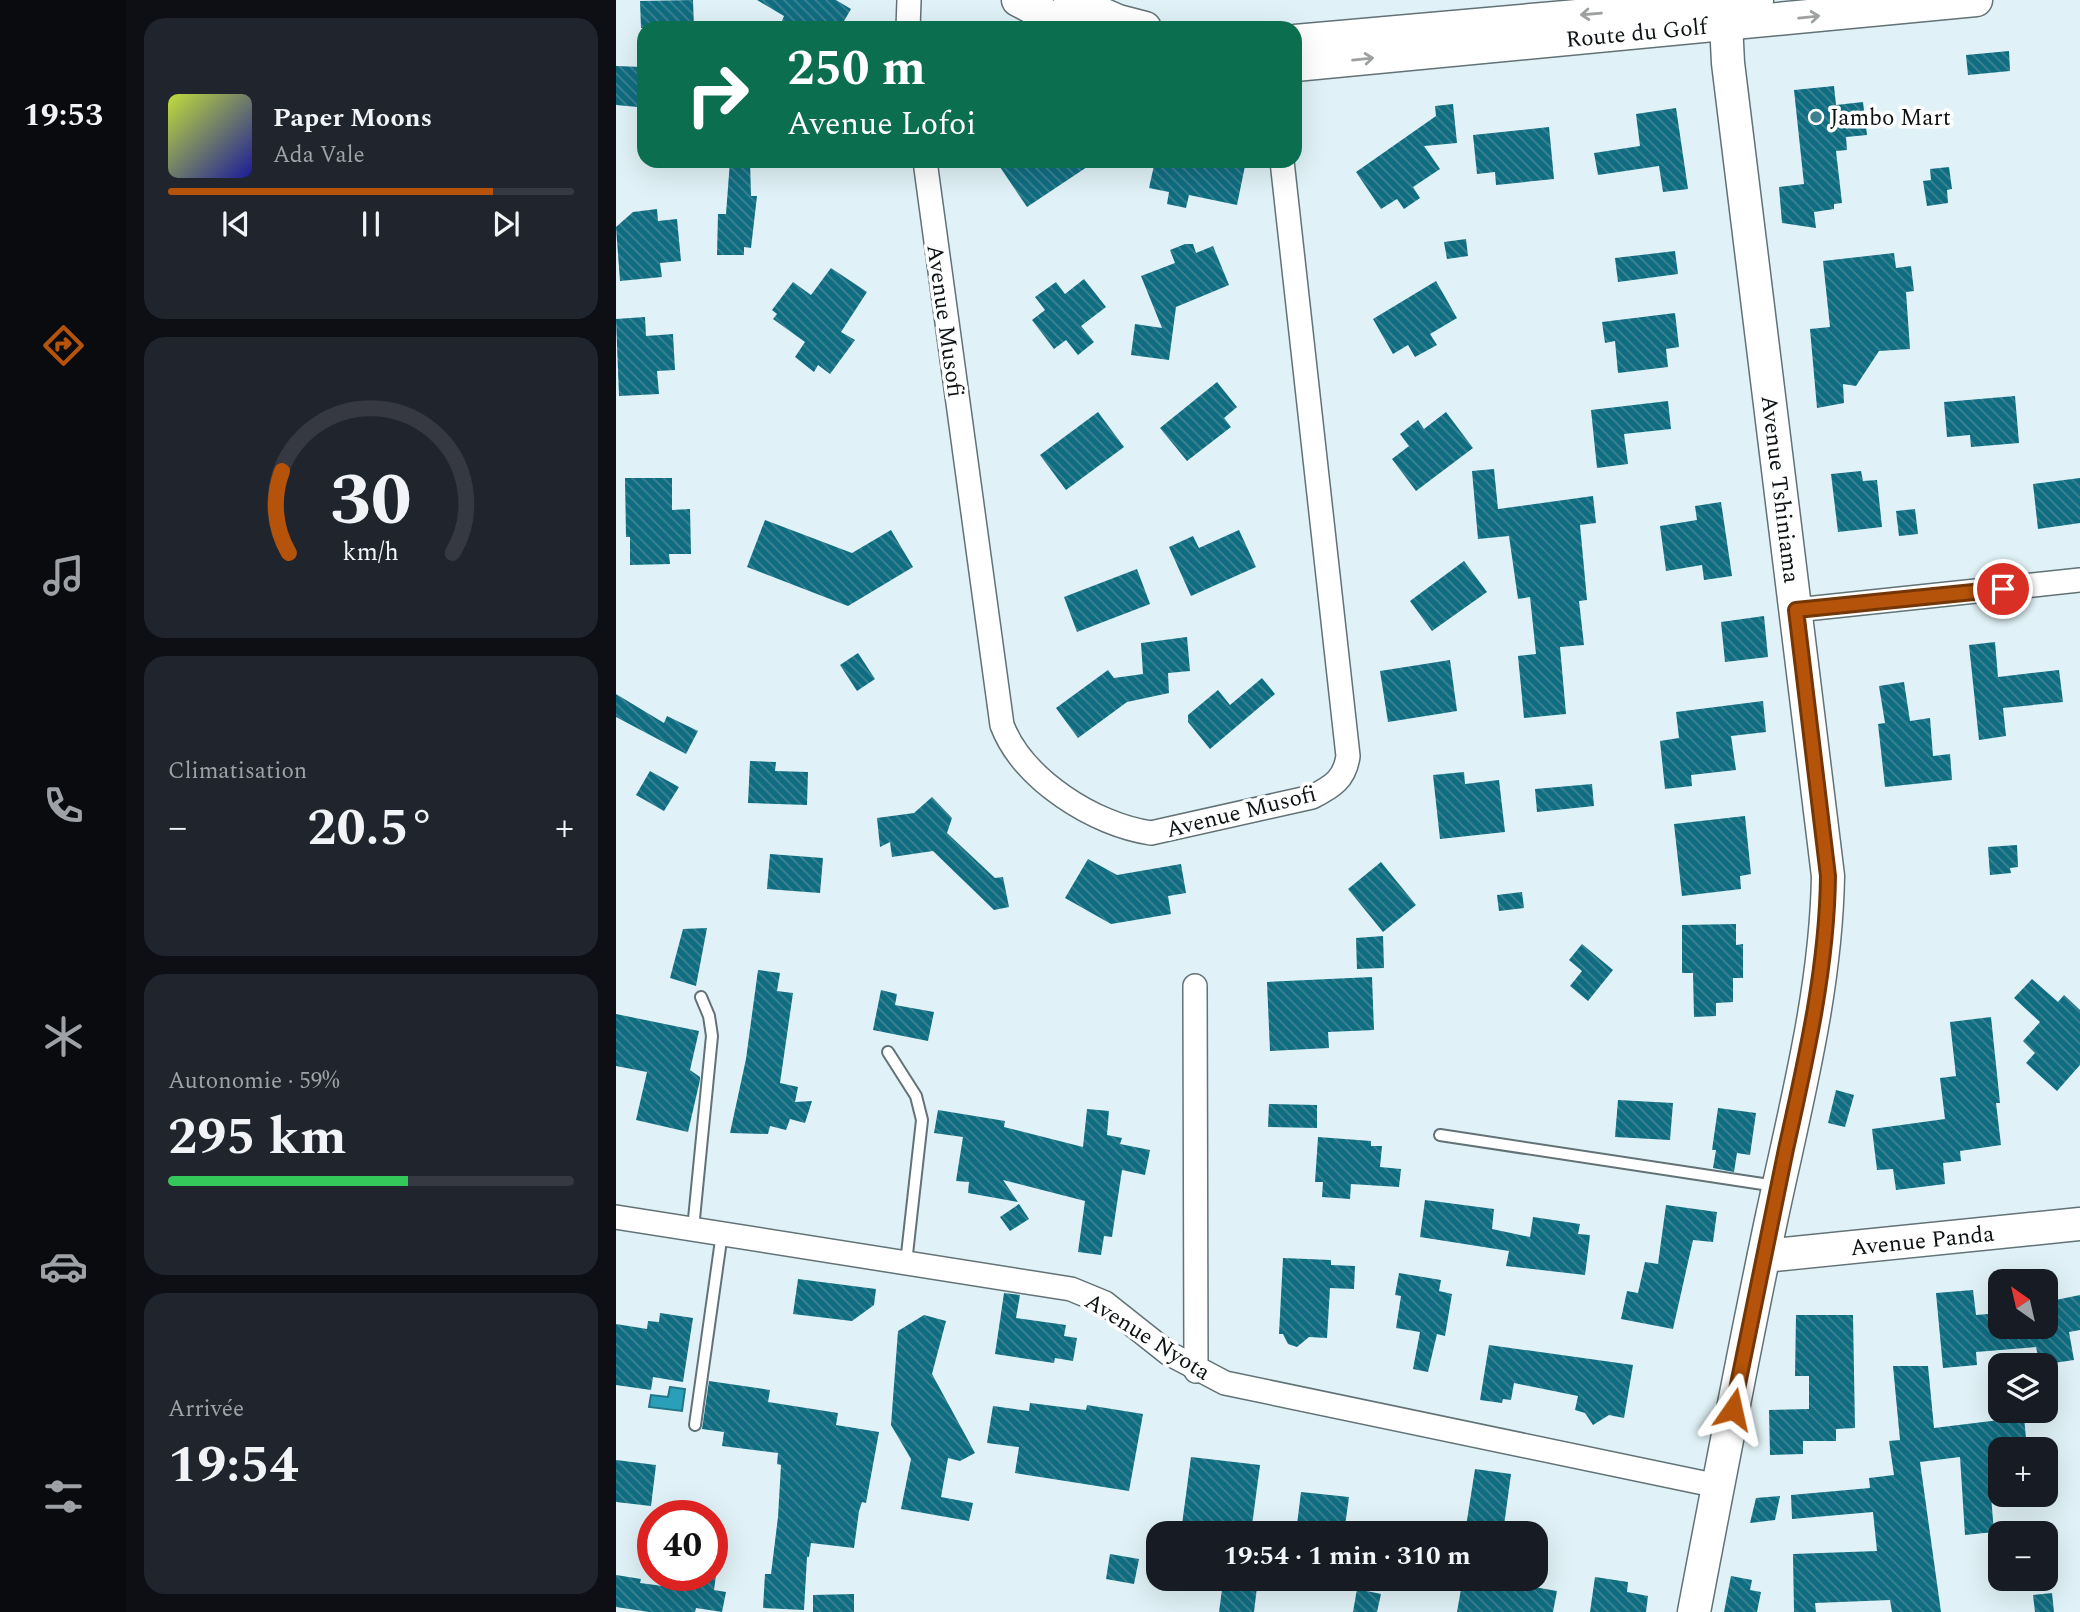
<!DOCTYPE html>
<html lang="fr">
<head>
<meta charset="utf-8">
<style>
  :root { --surface:#171b24; --page:#20242c; --text:#f1f3f6; --muted:#9ea1a6; --line:#363941; --accent:#b45309 }
  body { margin:0; font-family:Spectral,serif; background:var(--page); color:var(--text); height:100vh; display:flex; flex-direction:column; font-size:26px; white-space:nowrap }
  * { box-sizing:border-box; margin:0 }
  p { font-size:23px; color:var(--muted) }
  .icon { flex:none; width:38px; height:38px; fill:none; stroke:currentColor; stroke-width:2; stroke-linecap:round; stroke-linejoin:round }
  .map { position:relative; flex:1; overflow:hidden }
  .side { display:flex; flex-direction:column; gap:18px; padding:18px; background:#0d0f14; width:490px }
  .side>* { flex:none }
  .banner { position:absolute; left:21px; top:21px; width:665px; height:147px; border-radius:21px; box-shadow:0 7px 28px #0002; background:#0b6e4f; color:#fff; overflow:hidden }
  .needle { width:46px; rotate:326deg }
  .fabs { position:absolute; left:1372px; top:1269px; display:grid; gap:14px }
  .fabs a { display:grid; place-items:center; width:70px; height:70px; border-radius:14px; background:var(--surface); box-shadow:0 7px 28px #0002; font-size:35px }
  .speed { position:absolute; left:21px; top:1500px; display:flex; gap:14px; font-size:35px; font-weight:700; text-align:center }
  .speed>* { display:grid; place-content:center; width:91px; height:91px; border-radius:50%; background:var(--surface); box-shadow:0 7px 28px #0002; line-height:1 }
  .speed .limit { border:10px solid #d22; background:#fff; color:#111 }
  .pin { position:absolute; display:grid; place-items:center; width:60px; height:60px; color:#fff; margin:-30px; border:4px solid #fff; border-radius:50%; box-shadow:0 2px 7px #0007 }
  .me { position:absolute; width:77px; margin:-38px; rotate:11deg; stroke-linejoin:round; filter:drop-shadow(0 0 5px #0008) }
  .turn { display:flex; align-items:center; gap:24px; height:147px; padding:0 35px; font-size:32px }
  .turn .icon { width:91px; height:91px; stroke-width:2.5 }
  .turn b { display:block; font-size:49px; line-height:60px }
  .big { font-size:52px; font-weight:700; line-height:1.1 }
  .side .card { flex:1; display:flex; flex-direction:column; justify-content:center; gap:10px; min-width:0; padding:0 24px; border-radius:21px; background:var(--page) }
  .side .dial { align-items:center; gap:0 }
  .dial svg { height:182px; overflow:visible; fill:none; stroke:var(--line); stroke-width:7; stroke-linecap:round; text-anchor:middle }
  .dial text { fill:var(--text); stroke:none }
  .song { display:flex; align-items:center; gap:21px }
  .cover { width:84px; height:84px; border-radius:10px; background:linear-gradient(135deg,hsl(70 70% 55%),hsl(240 70% 35%)) }
  .played { height:7px; border-radius:4px; background:linear-gradient(90deg,var(--accent) 80%,var(--line) 80%) }
  .keys { display:flex; justify-content:space-around; direction:ltr }
  .heat { display:flex; justify-content:space-between; align-items:center; font-size:38px; direction:ltr }
  .charge { height:10px; border-radius:5px; background:linear-gradient(90deg,#34c759 59%,var(--line) 0) }
  .trip { position:absolute; left:530px; top:1521px; width:402px; height:70px; border-radius:21px; background:var(--surface); box-shadow:0 7px 28px #0002; font-weight:700; line-height:70px; text-align:center }
  main { display:flex; flex:1; min-height:0 }
  .menu { display:flex; flex-direction:column; width:126px; justify-content:space-around; align-items:center; background:#090b0e; color:var(--muted) }
  .menu .icon { width:49px; height:49px }
  .menu .selected { color:var(--accent) }
  .menu b { font-size:32px; color:var(--text) }
  .map>svg:first-child { display:block }
  .water { fill:#2a9fba; stroke:#217588; stroke-width:2 }
  .building { fill:url(#building-back-hatch) }
  .lines { fill:none; stroke-linecap:round; stroke-linejoin:round }
  .lane-casing { stroke:#627276; stroke-width:14 }
  .street-casing { stroke:#627276; stroke-width:26 }
  .secondary-casing { stroke:#627276; stroke-width:35 }
  .lane { stroke:#fff; stroke-width:10 }
  .street { stroke:#fff; stroke-width:23 }
  .secondary { stroke:#fff; stroke-width:32 }
  .oneway { stroke:#9ea1a1 }
  .route-casing { stroke:#753606; stroke-width:18 }
  .route { stroke:#b45309; stroke-width:12 }
  .poi-dot { fill:#3e8091; stroke:#fff; stroke-width:2.5 }
  .labels { text-anchor:middle; stroke-width:7; stroke-linejoin:round; paint-order:stroke }
  .street-label { font-size:23px; fill:#0d1314; stroke:#fff }
  .poi-label { font-size:23px; fill:#0d1314; stroke:#fff; text-anchor:start }
</style>
</head>
<body>
<main>
<nav class="menu">
<b>19:53</b>
<svg class="icon selected" aria-label="directions" viewBox="0 0 24 24"><path d="M12 3l9 9-9 9-9-9zM9 14v-3h6M13 9l2 2-2 2"/></svg>
<svg class="icon" aria-label="music" viewBox="0 0 24 24"><path d="M9 18V5l10-2v13"/><circle cx="6" cy="18" r="3"/><circle cx="16" cy="16" r="3"/></svg>
<svg class="icon" aria-label="phone" viewBox="0 0 24 24"><path d="M5 4h4l2 5-3 2q2 4 5 5l2-3 5 2v4C11 20 4 13 5 4z"/></svg>
<svg class="icon" aria-label="climate" viewBox="0 0 24 24"><path d="M12 3v18M4 7l16 10M4 17L20 7"/></svg>
<svg class="icon" aria-label="car" viewBox="0 0 24 24"><path d="M5 17H2v-5l4-1 3-4h7l3 4 3 1v5h-3M9 17h6M6 11h13"/><circle cx="7" cy="17" r="2"/><circle cx="17" cy="17" r="2"/></svg>
<svg class="icon" aria-label="filters" viewBox="0 0 24 24"><path d="M4 7h16M4 17h16"/><circle cx="9" cy="7" r="2"/><circle cx="15" cy="17" r="2"/></svg>
</nav>
<section class="side">
<div class="card">
<div class="song"><i class="cover"></i><div><b>Paper Moons</b><p>Ada Vale</p></div></div>
<div class="played"></div>
<div class="keys"><svg class="icon" aria-label="previous" viewBox="0 0 24 24"><path d="M18 5L8 12l10 7zM5 5v14"/></svg><svg class="icon" aria-label="pause" viewBox="0 0 24 24"><path d="M8 5v14M16 5v14"/></svg><svg class="icon" aria-label="next" viewBox="0 0 24 24"><path d="M6 5l10 7-10 7zM19 5v14"/></svg></div>
</div>
<div class="card dial"><svg viewBox="0 0 100 80">
<path d="M14 69A42 42 0 1 1 86 69"/>
<path d="M14 69A42 42 0 0 1 11 33" stroke="#b45309"/>
<text x="50" y="56" font-size="32" font-weight="700">30</text>
<text x="50" y="72" font-size="11">km/h</text>
</svg></div>
<div class="card"><p>Climatisation</p>
<div class="heat"><a>−</a><b class="big">20.5°</b><a>+</a></div>
</div>
<div class="card"><p>Autonomie · 59%</p><b class="big">295 km</b><div class="charge"></div></div>
<div class="card"><p>Arrivée</p><b class="big">19:54</b></div>
</section>
<div class="map">
<svg width="1464" height="1612" viewBox="0 0 1464 1612">
  <defs>
    <pattern id="building-back-hatch" width="6" height="6" patternUnits="userSpaceOnUse" patternTransform="scale(1.75)"><rect width="6" height="6" fill="#0f6d81"/><path d="M-1 5l2 2M0 0l6 6M5-1l2 2" fill="none" stroke="#418492"/></pattern>
  </defs>
  <rect width="100%" height="100%" fill="#e0f2f7"/>
  <path class="water" d="M54,1387L69,1389L66,1411L33,1407L35,1395L52,1397Z"/>
  <g class="building">
    <path d="M77,0L78,28H25L24,1Z"/>
    <path d="M141,0H220L235,9L224,28H163L168,16Z"/>
    <path d="M1393,51L1394,71L1352,75L1350,55Z"/>
    <path d="M0,66L26,67L22,107L0,105Z"/>
    <path d="M1218,86L1220,105L1247,102L1251,135L1230,137L1231,150L1220,151L1226,203L1218,204V209L1198,212L1200,228L1166,223L1163,187L1188,184L1178,90Z"/>
    <path d="M837,104L841,143L808,146L824,169L797,187L804,198L788,209L781,199L765,209L740,172L820,116L819,106Z"/>
    <path d="M1060,108L1072,189L1047,192L1043,166L982,175L978,153L1024,146L1020,114Z"/>
    <path d="M933,127L938,179L880,185L879,172L861,174L857,135Z"/>
    <path d="M114,161H134L135,196H141L135,248L128,247V255H101L102,214H110Z"/>
    <path d="M380,161H480L411,207Z"/>
    <path d="M539,161H630L621,205L573,195L570,208L551,204L553,192L533,188Z"/>
    <path d="M1333,167L1336,189L1331,190L1332,203L1311,206L1307,181L1315,180L1314,169Z"/>
    <path d="M41,209L42,221L61,219L65,261L44,263L46,277L4,281L0,227L17,212Z"/>
    <path d="M850,239L852,256L831,259L828,242Z"/>
    <path d="M569,244H577L580,253L597,246L613,285L560,307L553,360L515,355L519,324L546,328L525,276L559,263L554,250Z"/>
    <path d="M1059,251L1062,274L1002,282L999,258Z"/>
    <path d="M1278,253L1280,268L1295,266L1298,291L1290,292L1294,349L1263,351L1240,386L1227,384L1228,403L1201,408L1194,329L1214,327L1207,261Z"/>
    <path d="M215,268L251,292L225,332L239,340L214,374L202,365L198,372L179,357L189,342L157,319L161,314L156,310L177,282L195,295Z"/>
    <path d="M468,279L490,307L465,326L478,342L462,355L450,340L438,349L416,320L429,310L419,297L440,282L449,294Z"/>
    <path d="M820,281L841,318L814,334L821,345L799,357L792,345L777,354L757,319Z"/>
    <path d="M1059,313L1063,347L1050,349L1052,367L1002,373L999,341L989,343L986,322Z"/>
    <path d="M29,317L30,336L57,334L59,370L41,371L43,394L3,396L0,319Z"/>
    <path d="M601,382L621,407L608,418L615,427L571,461L544,428Z"/>
    <path d="M1399,396L1403,443L1355,447L1354,435L1331,437L1328,402Z"/>
    <path d="M1052,401L1055,429L1008,434L1012,464L981,468L975,410Z"/>
    <path d="M482,412L508,447L450,490L424,455Z"/>
    <path d="M830,412L857,448L800,491L776,459L793,446L784,434L802,420L808,429Z"/>
    <path d="M878,469L882,509L977,496L980,523L964,525L971,600L963,601L968,645L944,647L950,714L908,718L902,656L920,654L914,597L902,599L893,536L862,539L856,471Z"/>
    <path d="M1245,471L1247,481L1261,480L1266,527L1222,532L1215,474Z"/>
    <path d="M9,478H56V510L74,509L75,554H53L54,564L14,565V537H10Z"/>
    <path d="M1464,478V523L1422,529L1417,484Z"/>
    <path d="M1105,502L1116,576L1088,580L1086,565L1050,571L1044,526L1081,520L1079,506Z"/>
    <path d="M1299,509L1302,534L1283,536L1280,511Z"/>
    <path d="M149,520L236,553L275,530L297,567L232,606L131,567Z"/>
    <path d="M623,530L640,567L575,596L553,547L577,536L583,548Z"/>
    <path d="M848,561L871,592L816,631L794,601Z"/>
    <path d="M521,569L534,604L461,632L448,597Z"/>
    <path d="M1148,616L1152,657L1109,662L1105,622Z"/>
    <path d="M571,637L574,671L552,673L553,693L511,702L462,738L440,708L492,670L498,678L527,674L525,643Z"/>
    <path d="M1379,642L1382,677L1443,670L1447,702L1387,708L1390,736L1363,740L1353,645Z"/>
    <path d="M242,653L259,679L241,691L224,665Z"/>
    <path d="M834,660L841,711L772,722L764,671Z"/>
    <path d="M646,678L659,694L594,749L572,722V715L602,690L614,705Z"/>
    <path d="M1288,682L1294,721L1314,718L1317,756L1334,754L1336,780L1269,787L1262,724L1269,723L1263,686Z"/>
    <path d="M0,694L48,723L51,716L82,731L70,754L0,717Z"/>
    <path d="M1147,701L1150,732L1115,736L1120,770L1075,775L1076,786L1049,789L1044,741L1063,738L1060,712Z"/>
    <path d="M134,761L160,762L159,771L192,772L191,805L132,803Z"/>
    <path d="M34,771L63,787L48,811L20,795Z"/>
    <path d="M848,772L849,784L883,780L889,832L824,839L817,775Z"/>
    <path d="M976,784L978,806L921,812L919,789Z"/>
    <path d="M316,797L336,818L331,833L379,878L387,877L393,907L378,910L317,851L276,857L274,842L264,847L261,818L298,813Z"/>
    <path d="M1129,816L1135,874L1124,876L1125,889L1066,896L1058,824Z"/>
    <path d="M1401,845L1402,867L1394,868L1395,873L1374,875L1372,847Z"/>
    <path d="M154,854L207,858L204,893L151,889Z"/>
    <path d="M472,859L501,875L565,864L570,893L552,896L555,914L495,924L449,898Z"/>
    <path d="M765,862L800,905L767,932L732,889Z"/>
    <path d="M906,892L908,908L883,911L881,895Z"/>
    <path d="M1120,924V945L1127,944V978H1117V1002L1100,1003V1016L1078,1017L1077,973H1066V925Z"/>
    <path d="M91,928L80,986L54,978L67,929Z"/>
    <path d="M767,936L768,968L741,969L740,938Z"/>
    <path d="M966,944L997,970L972,1001L954,986L966,971L953,960Z"/>
    <path d="M142,970L164,973L161,991L177,993L164,1083L182,1087L179,1102L196,1101L189,1123L174,1119L170,1130L154,1126L152,1134L114,1133L130,1059Z"/>
    <path d="M756,977L758,1030L712,1032L713,1048L654,1051L651,982Z"/>
    <path d="M1416,979L1442,1002L1448,995L1464,1010V1065L1441,1091L1410,1063L1419,1053L1407,1041L1424,1022L1398,998Z"/>
    <path d="M265,990L281,994L279,1005L318,1012L312,1041L257,1030Z"/>
    <path d="M0,1014L83,1031L74,1070L84,1077V1080L72,1132L20,1120L31,1072L0,1066Z"/>
    <path d="M1375,1017L1384,1103H1380L1385,1145L1344,1151L1345,1161L1327,1163L1329,1184L1280,1190L1277,1169L1261,1170L1256,1129L1329,1119L1324,1078L1340,1076L1334,1022Z"/>
    <path d="M1220,1090L1238,1095L1229,1127L1212,1123Z"/>
    <path d="M1002,1100L1057,1103L1054,1140L999,1137Z"/>
    <path d="M653,1104L701,1105V1128L652,1127Z"/>
    <path d="M1102,1108L1140,1113L1134,1155L1121,1153L1118,1172L1097,1168L1100,1150H1096Z"/>
    <path d="M471,1109L493,1111L491,1135L506,1138L504,1144L534,1150L529,1175L506,1170L496,1237L488,1236L485,1255L462,1252L469,1201L387,1180L402,1202L352,1193L353,1182L340,1181L347,1137L318,1133L322,1110L389,1121L388,1127L467,1147Z"/>
    <path d="M702,1137L755,1141V1146H766L764,1167L785,1169L783,1187L735,1184L734,1199L706,1197L707,1182H699Z"/>
    <path d="M809,1200L878,1209L876,1229L914,1237L917,1217L964,1224L962,1234L974,1235L969,1275L890,1266L893,1251L804,1237Z"/>
    <path d="M403,1204L413,1219L394,1231L384,1217Z"/>
    <path d="M1050,1205L1101,1212L1097,1242L1077,1240L1057,1329L1005,1319L1011,1291L1022,1293L1029,1262L1042,1264Z"/>
    <path d="M667,1258L715,1260V1265L739,1266L738,1289L714,1288L711,1338L693,1337L681,1347L672,1344L667,1334H663Z"/>
    <path d="M783,1273L825,1280L823,1291L836,1294L829,1336L821,1334L812,1372L797,1369L804,1332L780,1328L785,1296L779,1295Z"/>
    <path d="M182,1279L260,1289L258,1305L236,1321L177,1314Z"/>
    <path d="M1357,1290L1360,1315L1384,1313V1326H1430V1302L1464,1295V1330L1453,1332L1458,1360L1424,1365L1420,1347L1360,1352L1361,1365L1327,1368L1320,1293Z"/>
    <path d="M388,1293L404,1295L400,1318L450,1325L448,1336L461,1338L457,1361L439,1358L438,1363L379,1354Z"/>
    <path d="M44,1313L77,1318L67,1382L37,1377L35,1390L0,1385V1324L31,1329L32,1321L43,1322Z"/>
    <path d="M308,1315L330,1321L316,1374L359,1453L344,1461L332,1458L325,1497L357,1503L353,1521L285,1509L295,1459L275,1425L282,1331Z"/>
    <path d="M1180,1315H1237L1239,1428L1220,1429V1441H1187V1454L1154,1455L1153,1410L1193,1409V1376H1179Z"/>
    <path d="M873,1345L1017,1365L1008,1418L993,1415L977,1425L969,1413L959,1410L962,1396L898,1383L895,1400L887,1399L886,1403L864,1400Z"/>
    <path d="M1277,1366H1312L1318,1428L1408,1417L1411,1449H1384V1495L1375,1496L1378,1532L1349,1535L1344,1457L1304,1462L1325,1612H1276L1274,1600L1199,1603L1200,1612H1178L1177,1554L1261,1551L1257,1512L1176,1519L1175,1495L1254,1488L1253,1478L1278,1475L1273,1441L1284,1440Z"/>
    <path d="M93,1381L154,1390L152,1402L222,1413L220,1425L263,1432L250,1503L246,1502L243,1511L238,1548L195,1543L193,1557H191L188,1610L147,1608L149,1574H155L162,1517L165,1465L161,1464L162,1453L106,1446L108,1432L86,1429Z"/>
    <path d="M414,1403L470,1410L471,1405L527,1414L513,1491L399,1473L403,1447L371,1443L377,1406L413,1411Z"/>
    <path d="M575,1457L644,1465L635,1533L565,1532Z"/>
    <path d="M0,1460L40,1465L35,1506L0,1502Z"/>
    <path d="M859,1469L895,1474L887,1533H849Z"/>
    <path d="M685,1492L733,1497L728,1533H680Z"/>
    <path d="M1164,1496L1159,1520L1134,1523L1140,1498Z"/>
    <path d="M494,1554L523,1559L518,1584L490,1579Z"/>
    <path d="M0,1575L25,1579L24,1583L62,1588L64,1575H100L98,1590L110,1592L106,1612L80,1608L79,1612H33L0,1607Z"/>
    <path d="M1115,1576L1136,1580L1134,1590L1145,1592L1141,1612H1108Z"/>
    <path d="M979,1577L1012,1582L1011,1592L1032,1596L1030,1612H974Z"/>
    <path d="M847,1578H866L941,1591L937,1612H841Z"/>
    <path d="M607,1582L641,1587L638,1612H603Z"/>
    <path d="M741,1589L765,1594L761,1612H737Z"/>
    <path d="M1436,1593L1438,1612H1419L1417,1595Z"/>
    <path d="M238,1594V1612H197V1595Z"/>
  </g>
  <g class="lines">
    <g class="lane-casing">
      <g id="lane">
        <path d="M272,1052L300,1096L306,1120L290,1263"/>
        <path d="M824,1135L1160,1186"/>
        <path d="M77,1229L96,1036L93,1016L85,997"/>
        <path d="M79,1425L106,1233"/>
      </g>
    </g>
    <g class="street-casing">
      <g id="street">
        <path d="M292,28L293,0"/>
        <path d="M309,161L386,725C407,780 479,825 535,833L696,797C716,787 729,779 732,756L666,161"/>
        <path d="M1180,610L1464,580"/>
        <path d="M579,986L580,1371"/>
        <path d="M0,1217L455,1289L489,1303L552,1353L609,1383L1102,1486"/>
      </g>
    </g>
    <g class="secondary-casing">
      <g id="secondary">
        <path d="M402,0L455,28"/>
        <path d="M454,0L502,21L529,28"/>
        <path d="M679,41L1141,0"/>
        <path id="s1" d="M679,65L1360,0"/>
        <path id="s2" d="M1148,1256L1464,1224"/>
        <path d="M1078,1612C1103,1480 1128,1348 1156,1216C1180,1104 1210,991 1212,876L1112,63L1109,3"/>
      </g>
    </g>
    <use href="#lane" class="lane"/>
    <use href="#street" class="street"/>
    <use href="#secondary" class="secondary"/>
  </g>
  <defs><path id="oneway-shaft" d="M-6 0H5M1.5-3L5.5 0L1.5 3" fill="none" stroke-width="1.6" stroke-linecap="round" stroke-linejoin="round" transform="scale(1.75)"/></defs>
  <g class="oneway">
    <use href="#oneway-shaft" transform="translate(975 14) rotate(175)"/>
    <use href="#oneway-shaft" transform="translate(1193 17) rotate(-6)"/>
    <use href="#oneway-shaft" transform="translate(747 59) rotate(-6)"/>
  </g>
  <g class="lines">
    <g class="route-casing">
      <path id="route" d="M1117,1409C1135,1322 1152,1236 1170,1149C1190,1059 1211,968 1212,876L1180,610L1387,589"/>
    </g>
    <use href="#route" class="route"/>
  </g>
  <circle class="poi-dot" cx="1200" cy="117" r="7"/>
  <g class="labels">
    <g class="street-label">
      <text dy="8" stroke="none"><textPath href="#s1" startOffset="343">Route du Golf</textPath></text>
      <text transform="translate(330 321) rotate(82)" y="8">Avenue Musofi</text>
      <text transform="translate(1165 489) rotate(83)" y="8">Avenue Tshiniama</text>
      <text transform="translate(625 811) rotate(-14)" y="8">Avenue Musofi</text>
      <text dy="8" stroke="none"><textPath href="#s2" startOffset="159">Avenue Panda</textPath></text>
      <text transform="translate(532 1336) rotate(32)" y="8">Avenue Nyota</text>
    </g>
    <g class="poi-label">
      <text x="1214" y="125">Jambo Mart</text>
    </g>
  </g>
</svg>
<div class="fabs">
<a><svg class="needle" viewBox="-14 -14 28 28"><path d="M0-13l5 13h-10z" fill="#e53935"/><path d="M0 13l5-13h-10z" fill="#9ea1a6"/></svg></a>
<a><svg class="icon" aria-label="layers" viewBox="0 0 24 24"><path d="M12 4l9 5-9 5-9-5zM3 14l9 5 9-5"/></svg></a>
<a>+</a>
<a>−</a>
</div>
<div class="speed"><div class="limit">40</div></div>
<div class="pin" style="left:1387px;top:589px;background:#d93025"><svg class="icon" aria-label="arrive" viewBox="0 0 24 24"><path d="M6 21V4h12l-3 4 3 4H6"/></svg></div>
<svg class="me" style="left:1117px;top:1409px" viewBox="-20 -20 40 40"><path d="M0-17L14 15 0 8-14 15z" fill="#b45309" stroke="#fff" stroke-width="4"/></svg>
<div class="trip">19:54 · 1 min · 310 m</div>
<div class="banner">
<div class="turn"><svg class="icon" aria-label="right" viewBox="0 0 24 24"><path d="M7 20v-9h11M14 6l5 5-5 5"/></svg><div><b>250 m</b>Avenue Lofoi</div></div>
</div>
</div>
</main>
</body>
</html>
